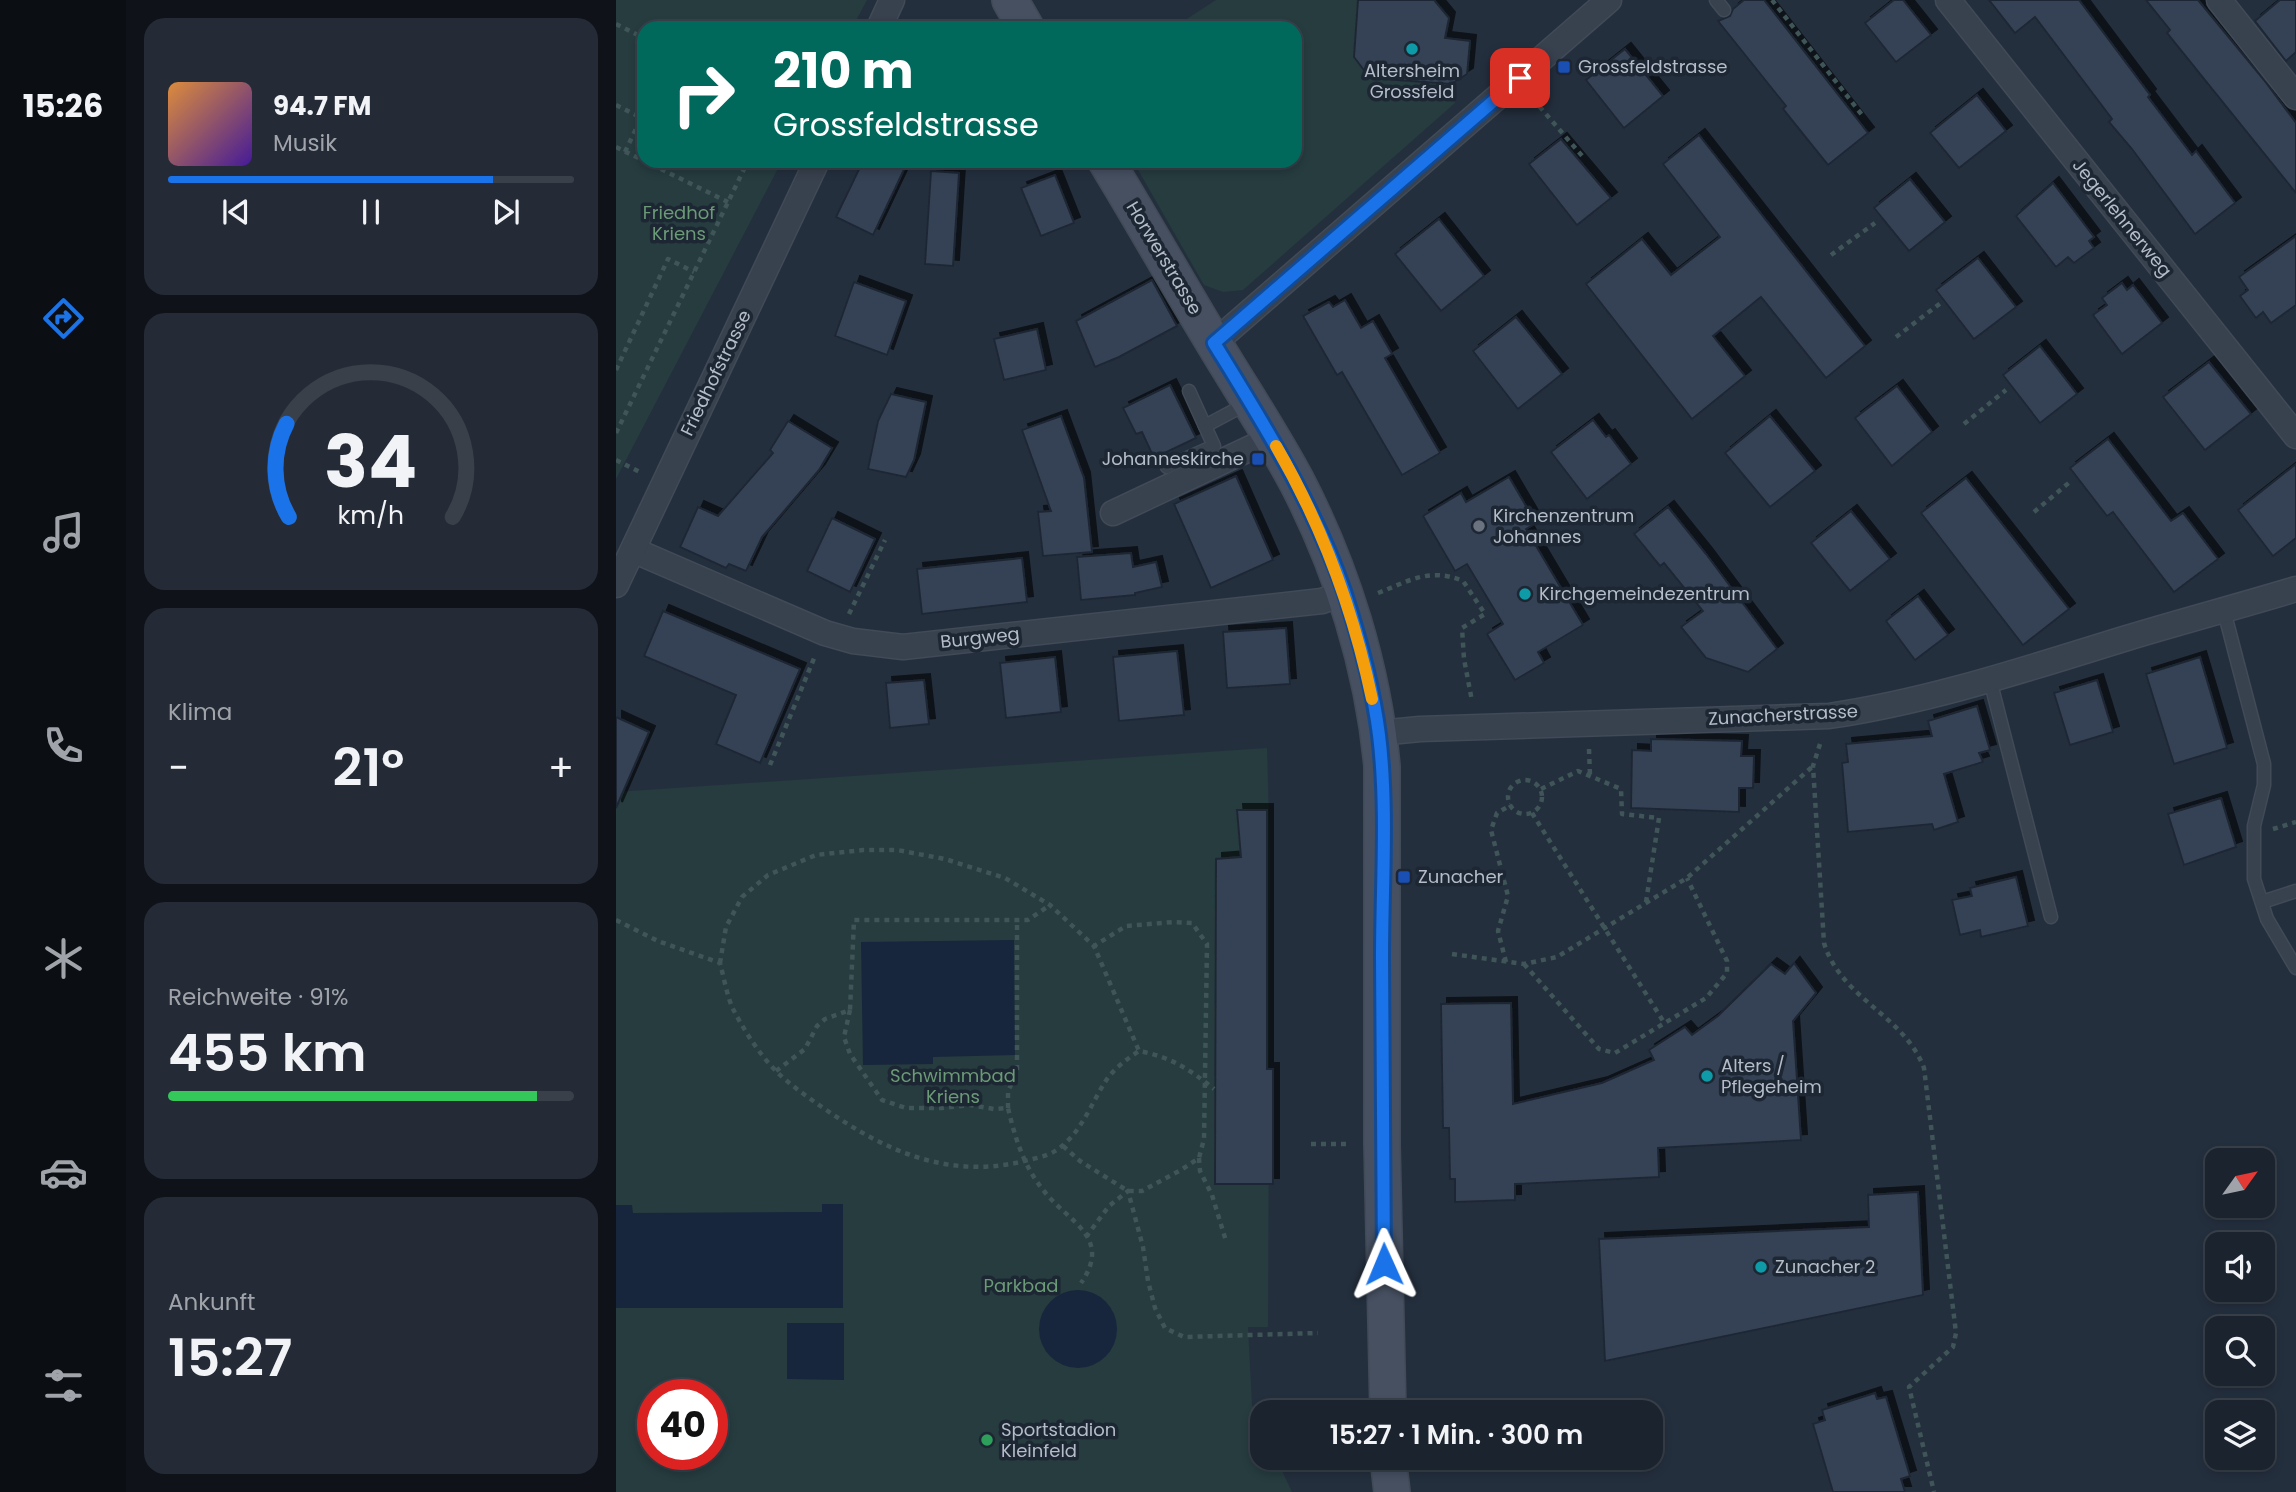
<!DOCTYPE html>
<html lang="de">
<head>
<meta charset="utf-8">
<style>
  :root { --surface:#1b232e; --page:#242b36; --text:#f1f3f6; --muted:#a0a4aa; --line:#39404a; --accent:#1a73e8 }
  body { margin:0; font-family:Poppins,sans-serif; background:var(--page); color:var(--text); height:100vh; display:flex; flex-direction:column; font-size:26px; white-space:nowrap }
  * { box-sizing:border-box; margin:0 }
  p { font-size:23px; color:var(--muted) }
  .icon { flex:none; width:38px; height:38px; fill:none; stroke:currentColor; stroke-width:2; stroke-linecap:round; stroke-linejoin:round }
  .map { position:relative; flex:1; overflow:hidden }
  .drawer { display:flex; flex-direction:column; gap:18px; padding:18px; background:#0f1319; width:490px }
  .drawer>* { flex:none }
  .guide { position:absolute; left:21px; top:21px; width:665px; height:147px; border-radius:21px; box-shadow:0 4px 10px #0003,0 0 0 2px var(--line); background:#00695c; color:#fff; overflow:hidden }
  .needle { width:46px; rotate:57deg }
  .tools { position:absolute; left:1589px; top:1148px; display:grid; gap:14px }
  .tools a { display:grid; place-items:center; width:70px; height:70px; border-radius:14px; background:var(--surface); box-shadow:0 4px 10px #0003,0 0 0 2px var(--line); font-size:35px }
  .speed { position:absolute; left:21px; top:1379px; display:flex; gap:14px; font-size:35px; font-weight:700; text-align:center }
  .speed>* { display:grid; place-content:center; width:91px; height:91px; border-radius:50%; background:var(--surface); box-shadow:0 4px 10px #0003,0 0 0 2px var(--line); line-height:1 }
  .speed .limit { border:10px solid #d22; background:#fff; color:#111 }
  .pin { position:absolute; display:grid; place-items:center; width:60px; height:60px; color:#fff; margin:-30px; border-radius:14px; box-shadow:0 4px 10px #0006 }
  .me { position:absolute; width:77px; margin:-38px; rotate:359deg; stroke-linejoin:round; filter:drop-shadow(0 0 5px #0008) }
  .turn { display:flex; align-items:center; gap:24px; height:147px; padding:0 21px; font-size:32px }
  .turn .icon { width:91px; height:91px; stroke-width:2.5 }
  .turn b { display:block; font-size:49px; line-height:60px }
  .big { font-size:52px; font-weight:600; line-height:1.1 }
  .drawer .widget { flex:1; display:flex; flex-direction:column; justify-content:center; gap:10px; min-width:0; padding:0 24px; border-radius:21px; background:var(--page) }
  .drawer .dial { align-items:center; gap:0 }
  .dial svg { height:182px; overflow:visible; fill:none; stroke:var(--line); stroke-width:7; stroke-linecap:round; text-anchor:middle }
  .dial text { fill:var(--text); stroke:none }
  .song { display:flex; align-items:center; gap:21px }
  .cover { width:84px; height:84px; border-radius:10px; background:linear-gradient(135deg,hsl(30 70% 55%),hsl(260 70% 35%)) }
  .played { height:7px; border-radius:4px; background:linear-gradient(90deg,var(--accent) 80%,var(--line) 80%) }
  .keys { display:flex; justify-content:space-around; direction:ltr }
  .heat { display:flex; justify-content:space-between; align-items:center; font-size:38px; direction:ltr }
  .charge { height:10px; border-radius:5px; background:linear-gradient(90deg,#34c759 91%,var(--line) 0) }
  .trip { position:absolute; left:634px; top:1400px; width:413px; height:70px; border-radius:21px; background:var(--surface); box-shadow:0 4px 10px #0003,0 0 0 2px var(--line); font-weight:600; line-height:70px; text-align:center }
  main { display:flex; flex:1; min-height:0 }
  .dock { display:flex; flex-direction:column; width:126px; justify-content:space-around; align-items:center; background:#0b0e12; color:var(--muted) }
  .dock .icon { width:49px; height:49px }
  .dock .current { color:var(--accent) }
  .dock b { font-size:32px; color:var(--text) }
  .map>svg:first-child { display:block }
  .green { fill:#263c3f; fill-rule:evenodd }
  .water { fill:#17263c }
  .building { fill:#364354; stroke:#1f2835; stroke-width:2; filter:url(#shadow) }
  .lines { fill:none; stroke-linecap:round; stroke-linejoin:round }
  .lane-casing { stroke:#414a57; stroke-width:15 }
  .street-casing { stroke:#414a57; stroke-width:27 }
  .secondary-casing { stroke:#414a57; stroke-width:38 }
  .path { stroke:#3f5557; stroke-width:4.5; stroke-dasharray:5 5; stroke-linecap:butt }
  .lane { stroke:#38414e; stroke-width:12 }
  .street { stroke:#38414e; stroke-width:24 }
  .secondary { stroke:#465061; stroke-width:35 }
  .route-casing { stroke:#114b97; stroke-width:18 }
  .route { stroke:#1a73e8; stroke-width:12 }
  .slow { stroke:#f59e0b; stroke-width:12 }
  .culture-dot { fill:#0f9aa8; stroke:#1d2633; stroke-width:2.5 }
  .transit-dot { fill:#1a4fb4; stroke:#1d2633; stroke-width:2.5 }
  .worship-dot { fill:#6b7280; stroke:#1d2633; stroke-width:2.5 }
  .leisure-dot { fill:#2e9e5b; stroke:#1d2633; stroke-width:2.5 }
  .labels { text-anchor:middle; stroke-width:7; stroke-linejoin:round; paint-order:stroke }
  .poi-label { font-size:18px; fill:#b4bcc9; stroke:#1d2633; text-anchor:start }
  .park-label { font-size:18px; fill:#6b9a76; stroke:#1d2633 }
  .street-label { font-size:18px; fill:#b4bcc9; stroke:#1d2633 }
</style>
</head>
<body>
<main>
<nav class="dock">
<b>15:26</b>
<svg class="icon current" aria-label="directions" viewBox="0 0 24 24"><path d="M12 3l9 9-9 9-9-9zM9 14v-3h6M13 9l2 2-2 2"/></svg>
<svg class="icon" aria-label="music" viewBox="0 0 24 24"><path d="M9 18V5l10-2v13"/><circle cx="6" cy="18" r="3"/><circle cx="16" cy="16" r="3"/></svg>
<svg class="icon" aria-label="phone" viewBox="0 0 24 24"><path d="M5 4h4l2 5-3 2q2 4 5 5l2-3 5 2v4C11 20 4 13 5 4z"/></svg>
<svg class="icon" aria-label="climate" viewBox="0 0 24 24"><path d="M12 3v18M4 7l16 10M4 17L20 7"/></svg>
<svg class="icon" aria-label="car" viewBox="0 0 24 24"><path d="M5 17H2v-5l4-1 3-4h7l3 4 3 1v5h-3M9 17h6M6 11h13"/><circle cx="7" cy="17" r="2"/><circle cx="17" cy="17" r="2"/></svg>
<svg class="icon" aria-label="filters" viewBox="0 0 24 24"><path d="M4 7h16M4 17h16"/><circle cx="9" cy="7" r="2"/><circle cx="15" cy="17" r="2"/></svg>
</nav>
<section class="drawer">
<div class="widget">
<div class="song"><i class="cover"></i><div><b>94.7 FM</b><p>Musik</p></div></div>
<div class="played"></div>
<div class="keys"><svg class="icon" aria-label="previous" viewBox="0 0 24 24"><path d="M18 5L8 12l10 7zM5 5v14"/></svg><svg class="icon" aria-label="pause" viewBox="0 0 24 24"><path d="M8 5v14M16 5v14"/></svg><svg class="icon" aria-label="next" viewBox="0 0 24 24"><path d="M6 5l10 7-10 7zM19 5v14"/></svg></div>
</div>
<div class="widget dial"><svg viewBox="0 0 100 80">
<path d="M14 69A42 42 0 1 1 86 69"/>
<path d="M14 69A42 42 0 0 1 13 28" stroke="#1a73e8"/>
<text x="50" y="56" font-size="32" font-weight="700">34</text>
<text x="50" y="72" font-size="11">km/h</text>
</svg></div>
<div class="widget"><p>Klima</p>
<div class="heat"><a>−</a><b class="big">21°</b><a>+</a></div>
</div>
<div class="widget"><p>Reichweite · 91%</p><b class="big">455 km</b><div class="charge"></div></div>
<div class="widget"><p>Ankunft</p><b class="big">15:27</b></div>
</section>
<div class="map">
<svg width="1680" height="1492" viewBox="0 0 1680 1492">
  <defs>
    <filter id="shadow"><feDropShadow dx="6" dy="-6" stdDeviation="0" flood-color="#0009"/></filter>
  </defs>
  <rect width="100%" height="100%" fill="#242f3e"/>
  <g class="green">
    <path d="M0,0H251L236,28H28V161H166L0,479Z"/>
    <path d="M600,0H742L835,84L839,103L627,290L607,292L588,285L517,161H679V28H557Z"/>
    <path d="M651,748L654,855L652,1327H632L636,1405L646,1426V1458H660L676,1492H0V792ZM37,1395H96V1454H37Z"/>
  </g>
  <g class="water">
    <path d="M398,940L399,1055L317,1057V1064L247,1065L245,942Z"/>
    <path d="M206,1204H227V1308H0V1205H16L17,1213L206,1212Z"/>
    <circle cx="462" cy="1329" r="39"/>
    <path d="M171,1323H228V1380L171,1379Z"/>
  </g>
  <g class="building">
    <path d="M742,0H818L833,18L829,38L854,41L851,74L835,84L754,78L738,57Z"/>
    <path d="M1128,0H1148L1252,133L1212,165L1167,109L1170,106L1102,21L1114,16L1117,9Z"/>
    <path d="M1278,0H1287L1315,35L1280,62L1249,23Z"/>
    <path d="M1373,0H1463L1534,95L1532,97L1576,155L1580,151L1619,203L1579,234L1516,149L1493,122L1496,119L1419,17L1399,33Z"/>
    <path d="M1530,0H1582L1648,80L1680,123V193L1551,33L1554,30Z"/>
    <path d="M1664,0H1680V52L1670,61L1639,21Z"/>
    <path d="M1009,49L1047,96L1008,128L970,80Z"/>
    <path d="M1361,95L1390,131L1343,168L1314,133Z"/>
    <path d="M1083,135L1249,346L1210,378L1145,297L1097,336L1129,376L1076,419L970,284L1026,239L1055,275L1104,237L1047,164Z"/>
    <path d="M945,139L995,198L961,225L913,164Z"/>
    <path d="M247,161H292L257,235L220,217Z"/>
    <path d="M315,171L343,173L337,266L309,264Z"/>
    <path d="M439,175L458,223L425,236L405,188Z"/>
    <path d="M1294,179L1329,222L1293,251L1258,208Z"/>
    <path d="M1437,183L1478,237L1473,241L1478,248L1458,263L1452,257L1440,267L1400,216Z"/>
    <path d="M823,219L868,276L825,311L779,254Z"/>
    <path d="M1680,236V305L1655,323L1647,312L1640,318L1624,296L1632,290L1623,277Z"/>
    <path d="M1362,258L1400,307L1358,339L1320,290Z"/>
    <path d="M536,280L561,326L503,357L479,367L460,321Z"/>
    <path d="M238,282L290,301L271,355L219,336Z"/>
    <path d="M1506,283L1511,290L1517,285L1546,323L1506,354L1477,315L1491,305L1486,298Z"/>
    <path d="M729,300L745,328L757,321L776,354L769,358L824,453L786,475L726,372L721,375L687,316L713,302L717,307Z"/>
    <path d="M900,317L946,374L902,409L857,351Z"/>
    <path d="M421,329L430,370L388,380L378,339Z"/>
    <path d="M1424,346L1461,394L1424,423L1387,375Z"/>
    <path d="M1593,362L1635,414L1589,450L1547,397Z"/>
    <path d="M554,385L580,438L538,458L526,432L520,434L507,408Z"/>
    <path d="M1281,386L1316,432L1276,466L1239,418Z"/>
    <path d="M275,394L310,402L298,460L290,477L252,469L262,421Z"/>
    <path d="M445,416L468,478L476,552L427,556L422,512L435,511L406,430Z"/>
    <path d="M1154,416L1199,471L1154,507L1109,453Z"/>
    <path d="M977,420L990,437L993,435L1015,464L971,499L935,452Z"/>
    <path d="M172,421L216,448L203,470L146,537L130,571L113,564L110,568L64,547L82,507L102,516L157,453L154,450Z"/>
    <path d="M1492,439L1555,521L1567,513L1602,559L1558,592L1497,512L1491,516L1454,468Z"/>
    <path d="M1680,464V538L1657,556L1622,510Z"/>
    <path d="M620,476L657,560L595,588L558,504Z"/>
    <path d="M893,477L920,523L910,529L967,625L922,652L928,663L899,680L871,634L887,624L851,564L839,571L807,516L845,493L850,502Z"/>
    <path d="M1350,478L1453,609L1407,645L1305,513Z"/>
    <path d="M1052,507L1090,554L1161,649L1132,672L1090,658L1065,627L1087,611L1048,563L1044,566L1018,534Z"/>
    <path d="M1235,511L1274,559L1234,591L1195,543Z"/>
    <path d="M216,518L259,539L234,592L191,571Z"/>
    <path d="M515,553L517,567L540,562L546,587L519,593V595L465,600L461,557Z"/>
    <path d="M406,558L411,602L306,614L301,569Z"/>
    <path d="M1302,596L1332,635L1299,660L1270,621Z"/>
    <path d="M47,611L184,669L144,763L100,744L120,695L28,656Z"/>
    <path d="M670,628L674,684L611,688L607,632Z"/>
    <path d="M561,651L568,715L503,721L497,657Z"/>
    <path d="M439,657L445,712L390,718L384,663Z"/>
    <path d="M1584,657L1611,748L1558,764L1530,674Z"/>
    <path d="M308,680L313,724L274,728L270,683Z"/>
    <path d="M1481,680L1497,732L1454,745L1438,693Z"/>
    <path d="M1361,706L1374,750L1363,753L1367,762L1328,774L1342,822L1318,830L1316,824L1232,832L1226,763L1232,762L1230,744L1316,736L1312,721Z"/>
    <path d="M0,717L33,732L0,808Z"/>
    <path d="M1035,739L1126,741L1125,756H1138L1137,788H1123V812L1015,808L1016,750L1035,751Z"/>
    <path d="M1605,798L1620,847L1568,865L1552,814Z"/>
    <path d="M621,810H651V1069H657V1184H599L600,859L625,857Z"/>
    <path d="M1400,877L1412,926L1365,937L1364,930L1344,935L1336,900L1356,896L1354,888Z"/>
    <path d="M1178,963L1200,993L1177,1021L1185,1140L1042,1148L1043,1177L899,1184V1200L839,1202V1179H834L833,1128H827L825,1004L895,1003L897,1104L986,1083L1038,1060L1033,1050L1069,1027L1076,1035L1102,1016L1155,964L1169,974Z"/>
    <path d="M1302,1192L1307,1295L989,1361L983,1239L1253,1227L1252,1195Z"/>
    <path d="M1259,1393L1261,1399L1270,1397L1294,1476L1285,1479L1289,1492H1217L1197,1424L1209,1420L1206,1410Z"/>
  </g>
  <g class="lines">
    <g class="lane-casing">
      <g id="lane">
        <path d="M1100,0L1108,10"/>
        <path d="M589,426L632,403"/>
        <path d="M551,467L598,446L573,391"/>
        <path d="M1608,611L1648,764V785L1638,826V879L1651,919L1680,968"/>
        <path d="M1374,680L1435,917"/>
        <path d="M1646,902L1680,891"/>
      </g>
    </g>
    <g class="street-casing">
      <g id="street">
        <path d="M1332,0L1680,436"/>
        <path d="M1603,0L1680,97"/>
        <path d="M263,28L276,0"/>
        <path d="M598,343L993,0"/>
        <path d="M497,513L656,438"/>
        <path d="M17,550L209,633L237,641L287,647L706,601L728,593"/>
        <path d="M0,585L201,161"/>
        <path d="M763,733L804,729L1213,716C1315,701 1413,668 1511,638C1567,621 1624,606 1680,589"/>
      </g>
    </g>
    <g class="secondary-casing">
      <g id="secondary">
        <path d="M394,0L410,28"/>
        <path d="M490,161C527,222 562,284 599,345C626,390 656,435 681,482C726,569 757,668 766,766V1144L772,1412"/>
        <path d="M772,1458L776,1492"/>
      </g>
    </g>
    <g class="path">
      <path d="M1156,0L1246,115"/>
      <path d="M0,24L28,38"/>
      <path d="M917,99L967,157"/>
      <path d="M0,105L28,119"/>
      <path d="M0,147L112,202"/>
      <path d="M9,152L25,118"/>
      <path d="M114,161L128,168"/>
      <path d="M1215,255L1259,223"/>
      <path d="M1280,337L1326,302"/>
      <path d="M0,370L52,259L78,272"/>
      <path d="M1348,424L1390,390"/>
      <path d="M0,433L132,161"/>
      <path d="M0,460L24,472"/>
      <path d="M1418,512L1455,481"/>
      <path d="M762,593C793,581 814,567 847,581L869,614L846,628L848,659L856,701"/>
      <path d="M233,614L269,540"/>
      <path d="M1204,744L1197,766L1208,943C1225,999 1288,1015 1308,1068L1340,1333L1337,1347L1293,1387L1318,1492"/>
      <path d="M973,749L974,776"/>
      <path d="M154,765L199,656"/>
      <circle cx="909" cy="797" r="17"/>
      <path d="M925,789L962,771L1005,789L1006,814L1043,818L1030,902"/>
      <path d="M916,813L1049,1024"/>
      <path d="M1657,829L1680,822"/>
      <path d="M0,920L42,941L104,963C108,978 111,996 117,1009C128,1030 143,1054 160,1071C173,1084 190,1096 206,1107C266,1149 329,1179 404,1162C415,1159 430,1157 439,1151C465,1135 475,1103 491,1079C500,1067 511,1059 523,1051C555,1057 573,1069 598,1089"/>
      <path d="M836,954L908,964L941,957L1071,878L1196,767"/>
      <path d="M890,962L882,931L892,896L875,830L881,813L895,805"/>
      <path d="M104,963L110,927L126,897L152,875L200,855L247,850H281L329,859L389,878L434,905L478,946L523,1051"/>
      <path d="M908,964L983,1049L999,1053L1090,998L1111,973V961L1071,878"/>
      <path d="M234,1010L228,1037L234,1054L266,1100L290,1108H326L354,1105L378,1109L392,1108C399,1138 408,1167 428,1191C452,1222 497,1237 465,1283"/>
      <path d="M160,1071L189,1049L201,1026L209,1019L234,1010L238,920H412L434,905"/>
      <path d="M392,1108V1091L401,1073V920"/>
      <path d="M695,1144H735"/>
      <path d="M447,1146L464,1161L512,1191H526L565,1170L583,1158L588,1139L591,944L576,923L558,922L510,926L478,946"/>
      <path d="M583,1158L584,1171L596,1195L610,1241"/>
      <path d="M470,1237L493,1206L512,1191L527,1247L532,1281L539,1308L549,1328L568,1337L702,1333"/>
    </g>
    <use href="#lane" class="lane"/>
    <use href="#street" class="street"/>
    <use href="#secondary" class="secondary"/>
  </g>
  <g class="lines">
    <g class="route-casing">
      <path id="route" d="M768,1264C767,1162 766,1060 766,957C766,884 772,808 763,735C757,687 743,637 728,591C697,502 647,423 598,343L904,78"/>
    </g>
    <use href="#route" class="route"/>
    <path class="slow" d="M660,446C706,525 737,609 756,699"/>
  </g>
  <g class="culture-dot">
    <circle cx="796" cy="49" r="7"/>
    <circle cx="909" cy="594" r="7"/>
    <circle cx="1091" cy="1076" r="7"/>
    <circle cx="1145" cy="1267" r="7"/>
  </g>
  <g class="transit-dot">
    <rect x="941" y="60" width="14" height="14" rx="3.5"/>
    <rect x="635" y="452" width="14" height="14" rx="3.5"/>
    <rect x="781" y="870" width="14" height="14" rx="3.5"/>
  </g>
  <circle class="worship-dot" cx="863" cy="526" r="7"/>
  <circle class="leisure-dot" cx="371" cy="1440" r="7"/>
  <g class="labels">
    <g class="poi-label">
      <text x="962" y="73">Grossfeldstrasse</text>
      <text x="796" y="77" text-anchor="middle">Altersheim<tspan x="796" dy="21">Grossfeld</tspan></text>
      <text x="628" y="465" text-anchor="end">Johanneskirche</text>
      <text x="877" y="522">Kirchenzentrum<tspan x="877" dy="21">Johannes</tspan></text>
      <text x="923" y="600">Kirchgemeindezentrum</text>
      <text x="802" y="883">Zunacher</text>
      <text x="1105" y="1072">Alters /<tspan x="1105" dy="21">Pflegeheim</tspan></text>
      <text x="1159" y="1273">Zunacher 2</text>
      <text x="385" y="1436">Sportstadion<tspan x="385" dy="21">Kleinfeld</tspan></text>
    </g>
    <g class="park-label">
      <text x="63" y="219">Friedhof<tspan x="63" dy="21">Kriens</tspan></text>
      <text x="337" y="1082">Schwimmbad<tspan x="337" dy="21">Kriens</tspan></text>
      <text x="405" y="1292">Parkbad</text>
    </g>
    <g class="street-label">
      <text transform="translate(1506 218) rotate(51)" y="6">Jegerlehnerweg</text>
      <text transform="translate(548 258) rotate(59)" y="6">Horwerstrasse</text>
      <text transform="translate(100 373) rotate(-64)" y="6">Friedhofstrasse</text>
      <text transform="translate(364 638) rotate(-6)" y="6">Burgweg</text>
      <text transform="translate(1167 715) rotate(-3)" y="6">Zunacherstrasse</text>
    </g>
  </g>
</svg>
<div class="tools">
<a><svg class="needle" viewBox="-14 -14 28 28"><path d="M0-13l5 13h-10z" fill="#e53935"/><path d="M0 13l5-13h-10z" fill="#a0a4aa"/></svg></a>
<a><svg class="icon" aria-label="sound" viewBox="0 0 24 24"><path d="M4 9h4l5-4v14l-5-4H4zM17 9q2 3 0 6"/></svg></a>
<a><svg class="icon" aria-label="search" viewBox="0 0 24 24"><circle cx="10" cy="10" r="6"/><path d="M15 15l6 6"/></svg></a>
<a><svg class="icon" aria-label="layers" viewBox="0 0 24 24"><path d="M12 4l9 5-9 5-9-5zM3 14l9 5 9-5"/></svg></a>
</div>
<div class="speed"><div class="limit">40</div></div>
<div class="pin" style="left:904px;top:78px;background:#d93025"><svg class="icon" aria-label="arrive" viewBox="0 0 24 24"><path d="M6 21V4h12l-3 4 3 4H6"/></svg></div>
<svg class="me" style="left:768px;top:1264px" viewBox="-20 -20 40 40"><path d="M0-17L14 15 0 8-14 15z" fill="#1a73e8" stroke="#fff" stroke-width="4"/></svg>
<div class="trip">15:27 · 1 Min. · 300 m</div>
<div class="guide">
<div class="turn"><svg class="icon" aria-label="right" viewBox="0 0 24 24"><path d="M7 20v-9h11M14 6l5 5-5 5"/></svg><div><b>210 m</b>Grossfeldstrasse</div></div>
</div>
</div>
</main>
</body>
</html>
